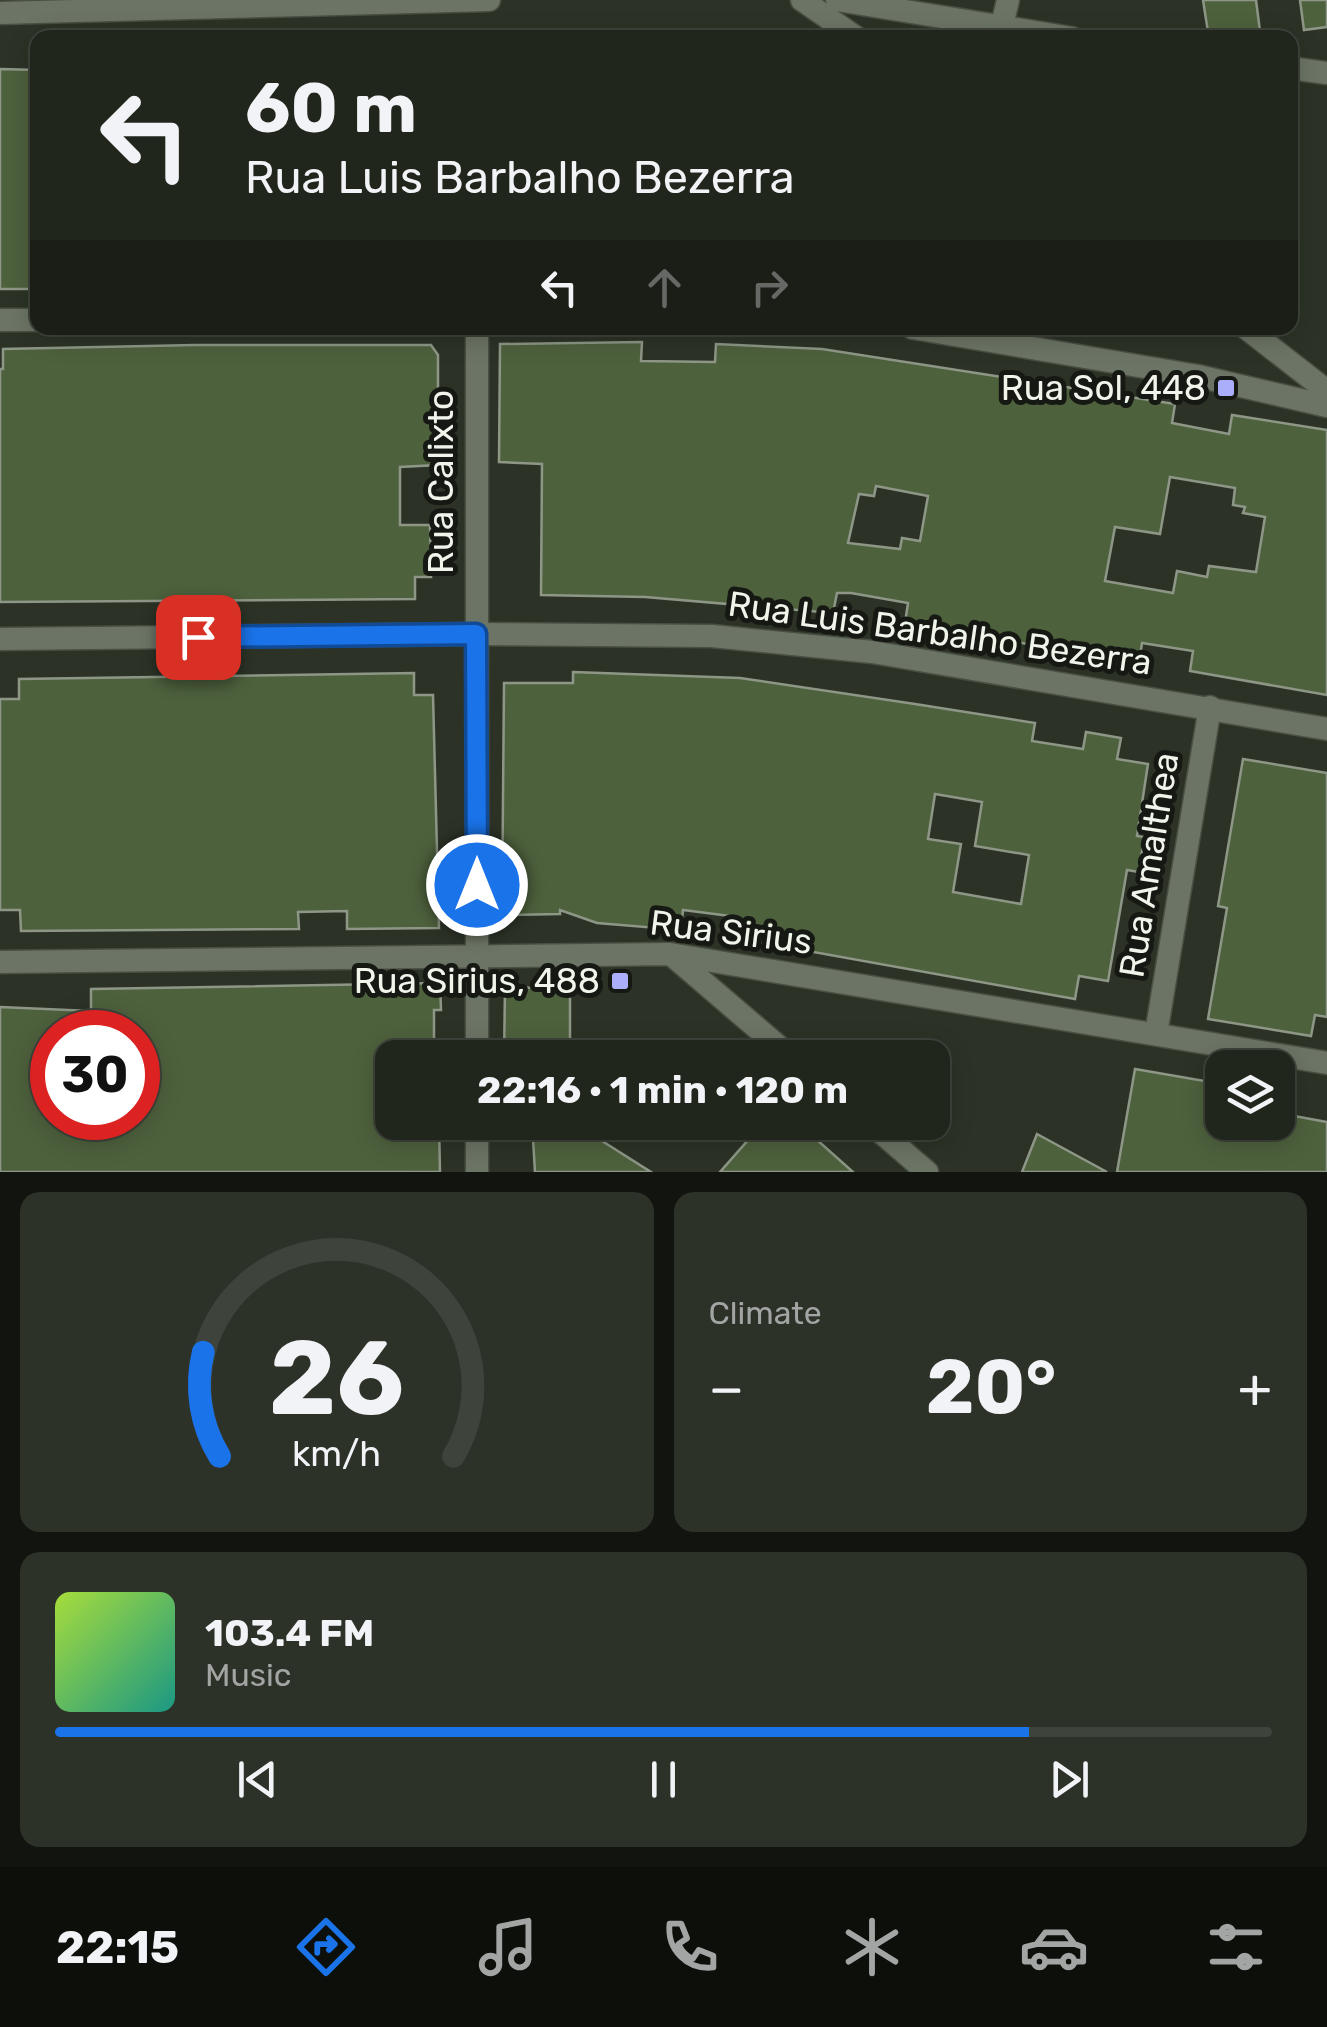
<!DOCTYPE html>
<html lang="en">
<head>
<meta charset="utf-8">
<style>
  :root { --surface:#21261c; --page:#2d3229; --text:#f1f3f6; --muted:#a2a5a3; --line:#3e433b; --accent:#1a73e8 }
  body { margin:0; font-family:Rubik,sans-serif; background:var(--page); color:var(--text); height:100vh; display:flex; flex-direction:column; font-size:38px; white-space:nowrap }
  * { box-sizing:border-box; margin:0 }
  p { font-size:32px; color:var(--muted) }
  .icon { flex:none; width:55px; height:55px; fill:none; stroke:currentColor; stroke-width:2; stroke-linecap:round; stroke-linejoin:round }
  .map { position:relative; height:1172px; overflow:hidden }
  .side { display:flex; flex-direction:column; gap:20px; padding:20px; background:#12150f; flex:1 }
  .side>* { flex:none }
  .guide { position:absolute; left:30px; top:30px; width:1268px; height:305px; border-radius:20px; box-shadow:0 5px 25px #0003,0 0 0 2px var(--line); background:#21261c; color:var(--text); overflow:hidden }
  .buttons { position:absolute; left:1205px; top:1050px; display:grid; gap:20px }
  .buttons a { display:grid; place-items:center; width:90px; height:90px; border-radius:20px; background:var(--surface); box-shadow:0 5px 25px #0003,0 0 0 2px var(--line); font-size:50px }
  .speed { position:absolute; left:30px; top:1010px; display:flex; gap:20px; font-size:50px; font-weight:700; text-align:center }
  .speed>* { display:grid; place-content:center; width:130px; height:130px; border-radius:50%; background:var(--surface); box-shadow:0 5px 25px #0003,0 0 0 2px var(--line); line-height:1 }
  .speed .limit { border:15px solid #d22; background:#fff; color:#111 }
  .pin { position:absolute; display:grid; place-items:center; width:85px; height:85px; color:#fff; margin:-42px; border-radius:20px; box-shadow:0 5px 15px #0006 }
  .me { position:absolute; width:110px; margin:-55px; rotate:0deg; stroke-linejoin:round; filter:drop-shadow(0 0 8px #0008) }
  .turn { display:flex; align-items:center; gap:35px; height:210px; padding:0 50px; font-size:45px }
  .turn .icon { width:130px; height:130px; stroke-width:2.5 }
  .turn b { display:block; font-size:70px; line-height:85px }
  .lanes { display:flex; align-items:center; height:95px; padding:0 50px; background:#0003; justify-content:center; gap:50px; direction:ltr }
  .lanes .off { opacity:.35 }
  .big { font-size:75px; font-weight:700; line-height:1.1 }
  .side .tile { flex:1; display:flex; flex-direction:column; justify-content:center; gap:15px; min-width:0; padding:0 35px; border-radius:20px; background:var(--page) }
  .side .dial { align-items:center; gap:0 }
  .dial svg { height:260px; overflow:visible; fill:none; stroke:var(--line); stroke-width:7; stroke-linecap:round; text-anchor:middle }
  .dial text { fill:var(--text); stroke:none }
  .song { display:flex; align-items:center; gap:30px }
  .cover { width:120px; height:120px; border-radius:15px; background:linear-gradient(135deg,hsl(80 70% 55%),hsl(170 70% 35%)) }
  .played { height:10px; border-radius:5px; background:linear-gradient(90deg,var(--accent) 80%,var(--line) 80%) }
  .keys { display:flex; justify-content:space-around; direction:ltr }
  .heat { display:flex; justify-content:space-between; align-items:center; font-size:55px; direction:ltr }
  .side .tiles { flex:1; display:grid; gap:20px; grid-template-columns:1fr 1fr }
  .tile:last-child { grid-column:span 2 }
  .trip { position:absolute; left:375px; top:1040px; width:575px; height:100px; border-radius:20px; background:var(--surface); box-shadow:0 5px 25px #0003,0 0 0 2px var(--line); font-weight:700; line-height:100px; text-align:center }
  .dock { display:flex; height:160px; justify-content:space-around; align-items:center; background:#0d0f0b; color:var(--muted) }
  .dock .icon { width:70px; height:70px }
  .dock .current { color:var(--accent) }
  .dock b { font-size:45px; color:var(--text) }
  .map>svg:first-child { display:block }
  .building { fill:#4e613d; stroke:#8e9787; stroke-width:2.5; fill-rule:evenodd }
  .lines { fill:none; stroke-linecap:round; stroke-linejoin:round }
  .minor-casing { stroke:#494f43; stroke-width:25 }
  .minor { stroke:#6c7565; stroke-width:22 }
  .route-casing { stroke:#114b97; stroke-width:25 }
  .route { stroke:#1a73e8; stroke-width:18 }
  .poi-dot { fill:#abaffb; stroke:#161913; stroke-width:4 }
  .labels { text-anchor:middle; stroke-width:10; stroke-linejoin:round; paint-order:stroke }
  .poi-label { font-size:35px; fill:#f0f5ec; stroke:#161913; text-anchor:end }
  .street-label { font-size:35px; fill:#f0f5ec; stroke:#161913 }
</style>
</head>
<body>
<div class="map">
<svg width="1327" height="1172" viewBox="0 0 1327 1172">
  <rect width="100%" height="100%" fill="#2c3326"/>
  <g class="building">
    <path d="M1203,0H1256L1260,31L1208,32Z"/>
    <path d="M1300,0H1327V27L1304,30Z"/>
    <path d="M0,69L38,70V289H0Z"/>
    <path d="M642,342L641,361L715,362L716,344L822,349L1175,404L1172,423L1229,434L1232,415L1327,430V695L1190,671L1193,651L1142,643L1139,663L905,623L908,603L851,593H837L833,613L645,597L541,595L542,464L499,462L500,344ZM1170,477L1235,488L1233,505L1245,507L1243,513L1265,517L1256,572L1209,566L1207,577L1177,571L1173,593L1105,581L1115,527L1160,534ZM876,486L928,496L920,541L902,538L900,549L848,543L859,494L874,496Z"/>
    <path d="M195,345H431L438,355V465L400,467V525H430L431,577H415V599L0,602V369H3V349Z"/>
    <path d="M573,672L740,678L915,704L1035,723L1032,741L1083,749L1086,732L1121,738L1117,759L1148,764L1137,836L1144,837L1139,872L1127,870L1108,981L1079,976L1075,999L735,938L738,917L683,910L681,930L597,923L560,910V914L502,915L504,683H573ZM935,794L982,802L975,846L1029,855L1021,904L953,892L961,844L928,839Z"/>
    <path d="M414,673V695H433L439,928L347,929V911L298,912L299,929L21,931L20,910H0V699H19V679Z"/>
    <path d="M1243,759L1327,773V1017L1315,1015L1311,1036L1208,1019L1227,908L1218,906Z"/>
    <path d="M440,983L441,1010H434V1058H392V1122H439L440,1172H0V1007L91,1011V989ZM52,1032H138V1118H52Z"/>
    <path d="M570,987V1058H504L505,988Z"/>
    <path d="M1135,1069L1222,1084V1122H1278V1113L1327,1122V1172H1117Z"/>
    <path d="M532,1122H572L651,1172H535Z"/>
    <path d="M764,1122H797L853,1172H720Z"/>
    <path d="M1037,1134L1107,1172H1022Z"/>
  </g>
  <g class="lines">
    <g class="minor-casing">
      <g id="minor">
        <path d="M802,0L857,38"/>
        <path d="M837,0L1072,38"/>
        <path d="M0,13L489,0"/>
        <path d="M999,38L1008,0"/>
        <path d="M1290,68L1327,73"/>
        <path d="M0,320H38"/>
        <path d="M477,328V1058"/>
        <path d="M913,328L1198,376L1327,406"/>
        <path d="M1246,328L1327,391"/>
        <path d="M0,639L476,634L712,636L872,652L1327,729"/>
        <path d="M673,956L792,1058"/>
        <path d="M0,962L670,954L1327,1063"/>
        <path d="M1156,1034L1210,707"/>
        <path d="M869,1122L927,1172"/>
        <path d="M477,1172V1122"/>
      </g>
    </g>
    <use href="#minor" class="minor"/>
  </g>
  <g class="lines">
    <g class="route-casing">
      <path id="route" d="M198,637L476,634L477,885"/>
    </g>
    <use href="#route" class="route"/>
  </g>
  <g class="poi-dot">
    <rect x="1216" y="378" width="20" height="20" rx="5"/>
    <rect x="610" y="971" width="20" height="20" rx="5"/>
  </g>
  <g class="labels">
    <g class="poi-label">
      <text x="1206" y="400">Rua Sol, 448</text>
      <text x="600" y="993">Rua Sirius, 488</text>
    </g>
    <g class="street-label">
      <text transform="translate(441 482) rotate(-90)" y="12">Rua Calixto</text>
      <text transform="translate(940 633) rotate(8)" y="12">Rua Luis Barbalho Bezerra</text>
      <text transform="translate(1149 865) rotate(-81)" y="12">Rua Amalthea</text>
      <text transform="translate(731 932) rotate(7)" y="12">Rua Sirius</text>
    </g>
  </g>
</svg>
<div class="buttons">
<a><svg class="icon" aria-label="layers" viewBox="0 0 24 24"><path d="M12 4l9 5-9 5-9-5zM3 14l9 5 9-5"/></svg></a>
</div>
<div class="speed"><div class="limit">30</div></div>
<div class="pin" style="left:198px;top:637px;background:#d93025"><svg class="icon" aria-label="arrive" viewBox="0 0 24 24"><path d="M6 21V4h12l-3 4 3 4H6"/></svg></div>
<svg class="me" style="left:477px;top:885px" viewBox="-20 -20 40 40"><circle r="17" fill="#1a73e8" stroke="#fff" stroke-width="3"/><path d="M0-11L8 9 0 5-8 9z" fill="#fff"/></svg>
<div class="trip">22:16 · 1 min · 120 m</div>
<div class="guide">
<div class="turn"><svg class="icon" aria-label="left" viewBox="0 0 24 24"><path d="M17 20v-9H6M10 6l-5 5 5 5"/></svg><div><b>60 m</b>Rua Luis Barbalho Bezerra</div></div>
<div class="lanes"><svg class="icon" aria-label="left" viewBox="0 0 24 24"><path d="M17 20v-9H6M10 6l-5 5 5 5"/></svg><svg class="icon off" aria-label="ahead" viewBox="0 0 24 24"><path d="M12 20V5M6 11l6-6 6 6"/></svg><svg class="icon off" aria-label="right" viewBox="0 0 24 24"><path d="M7 20v-9h11M14 6l5 5-5 5"/></svg></div>
</div>
</div>
<section class="side">
<div class="tiles">
<div class="tile dial"><svg viewBox="0 0 100 80">
<path d="M14 69A42 42 0 1 1 86 69"/>
<path d="M14 69A42 42 0 0 1 9 37" stroke="#1a73e8"/>
<text x="50" y="56" font-size="32" font-weight="700">26</text>
<text x="50" y="72" font-size="11">km/h</text>
</svg></div>
<div class="tile"><p>Climate</p>
<div class="heat"><a>−</a><b class="big">20°</b><a>+</a></div>
</div>
<div class="tile">
<div class="song"><i class="cover"></i><div><b>103.4 FM</b><p>Music</p></div></div>
<div class="played"></div>
<div class="keys"><svg class="icon" aria-label="previous" viewBox="0 0 24 24"><path d="M18 5L8 12l10 7zM5 5v14"/></svg><svg class="icon" aria-label="pause" viewBox="0 0 24 24"><path d="M8 5v14M16 5v14"/></svg><svg class="icon" aria-label="next" viewBox="0 0 24 24"><path d="M6 5l10 7-10 7zM19 5v14"/></svg></div>
</div>
</div>
</section>
<nav class="dock">
<b>22:15</b>
<svg class="icon current" aria-label="directions" viewBox="0 0 24 24"><path d="M12 3l9 9-9 9-9-9zM9 14v-3h6M13 9l2 2-2 2"/></svg>
<svg class="icon" aria-label="music" viewBox="0 0 24 24"><path d="M9 18V5l10-2v13"/><circle cx="6" cy="18" r="3"/><circle cx="16" cy="16" r="3"/></svg>
<svg class="icon" aria-label="phone" viewBox="0 0 24 24"><path d="M5 4h4l2 5-3 2q2 4 5 5l2-3 5 2v4C11 20 4 13 5 4z"/></svg>
<svg class="icon" aria-label="climate" viewBox="0 0 24 24"><path d="M12 3v18M4 7l16 10M4 17L20 7"/></svg>
<svg class="icon" aria-label="car" viewBox="0 0 24 24"><path d="M5 17H2v-5l4-1 3-4h7l3 4 3 1v5h-3M9 17h6M6 11h13"/><circle cx="7" cy="17" r="2"/><circle cx="17" cy="17" r="2"/></svg>
<svg class="icon" aria-label="filters" viewBox="0 0 24 24"><path d="M4 7h16M4 17h16"/><circle cx="9" cy="7" r="2"/><circle cx="15" cy="17" r="2"/></svg>
</nav>
</body>
</html>
